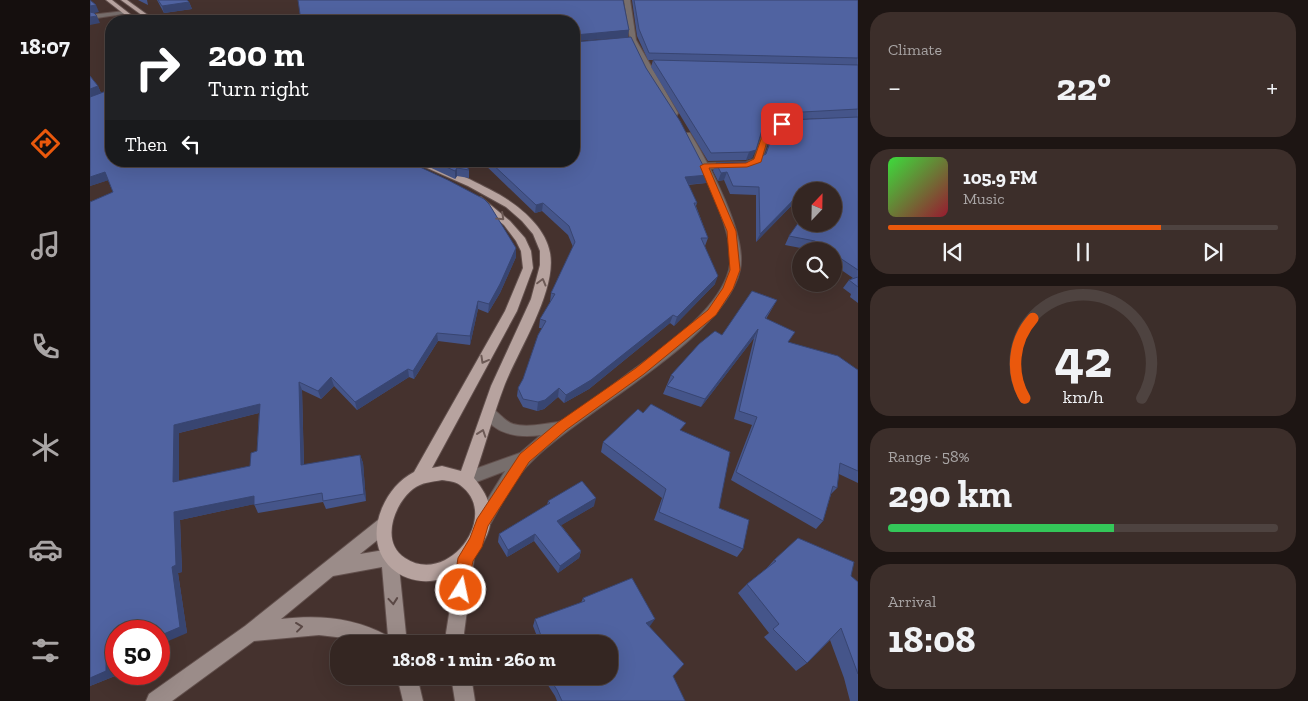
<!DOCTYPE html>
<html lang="en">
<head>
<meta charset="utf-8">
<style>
  :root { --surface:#342622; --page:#3c2e2a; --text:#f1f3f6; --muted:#a9a5a5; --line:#4e4340; --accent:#ea580c }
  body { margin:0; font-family:"Zilla Slab",serif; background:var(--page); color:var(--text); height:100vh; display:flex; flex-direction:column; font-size:19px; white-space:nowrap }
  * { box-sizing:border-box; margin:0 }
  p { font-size:16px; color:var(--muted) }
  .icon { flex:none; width:28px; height:28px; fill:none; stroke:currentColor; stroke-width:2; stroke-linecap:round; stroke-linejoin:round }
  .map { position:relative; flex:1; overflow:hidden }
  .side { display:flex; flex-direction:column; gap:12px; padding:12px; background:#1d1513; width:450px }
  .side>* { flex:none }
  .top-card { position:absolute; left:15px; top:15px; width:475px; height:152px; border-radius:20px; box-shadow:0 5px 20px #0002,0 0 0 1px var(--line); background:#202124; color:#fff; overflow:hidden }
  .needle { width:32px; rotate:22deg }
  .tools { position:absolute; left:702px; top:182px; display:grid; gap:10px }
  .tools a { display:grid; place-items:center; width:50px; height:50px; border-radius:50%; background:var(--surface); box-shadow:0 5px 20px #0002,0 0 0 1px var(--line); font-size:25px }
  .speed { position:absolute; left:15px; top:620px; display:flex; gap:10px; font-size:25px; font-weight:700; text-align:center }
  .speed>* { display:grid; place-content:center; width:65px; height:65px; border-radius:50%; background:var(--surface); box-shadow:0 5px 20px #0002,0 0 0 1px var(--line); line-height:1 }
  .speed .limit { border:8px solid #d22; background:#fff; color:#111 }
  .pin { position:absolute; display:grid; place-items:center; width:42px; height:42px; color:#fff; margin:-21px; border-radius:10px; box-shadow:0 2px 8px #0006 }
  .me { position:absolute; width:55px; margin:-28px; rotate:10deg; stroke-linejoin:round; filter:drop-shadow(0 0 4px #0008) }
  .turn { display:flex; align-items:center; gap:18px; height:105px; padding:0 20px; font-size:22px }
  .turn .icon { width:65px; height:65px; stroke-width:2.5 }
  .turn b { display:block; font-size:35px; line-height:42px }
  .then { display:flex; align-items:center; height:48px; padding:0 20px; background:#0003; gap:10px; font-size:19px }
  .big { font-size:38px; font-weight:700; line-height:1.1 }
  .side .widget { flex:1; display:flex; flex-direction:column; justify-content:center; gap:8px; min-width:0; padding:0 18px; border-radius:20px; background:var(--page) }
  .side .dial { align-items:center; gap:0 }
  .dial svg { height:130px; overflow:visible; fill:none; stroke:var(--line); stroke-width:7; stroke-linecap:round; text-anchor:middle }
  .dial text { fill:var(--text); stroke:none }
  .song { display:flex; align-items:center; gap:15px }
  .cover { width:60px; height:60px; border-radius:8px; background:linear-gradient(135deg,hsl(120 70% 55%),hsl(350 70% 35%)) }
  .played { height:5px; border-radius:2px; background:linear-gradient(90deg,var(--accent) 70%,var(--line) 70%) }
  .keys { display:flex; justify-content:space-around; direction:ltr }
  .heat { display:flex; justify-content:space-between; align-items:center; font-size:28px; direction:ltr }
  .charge { height:8px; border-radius:4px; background:linear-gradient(90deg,#34c759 58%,var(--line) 0) }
  .trip { position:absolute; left:240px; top:635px; width:288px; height:50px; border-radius:20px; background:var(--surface); box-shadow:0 5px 20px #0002,0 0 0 1px var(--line); font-weight:700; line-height:50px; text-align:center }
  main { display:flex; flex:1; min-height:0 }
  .dock { display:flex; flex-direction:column; width:90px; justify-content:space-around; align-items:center; background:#150f0e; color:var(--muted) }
  .dock .icon { width:35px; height:35px }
  .dock .on { color:var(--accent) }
  .dock b { font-size:22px; color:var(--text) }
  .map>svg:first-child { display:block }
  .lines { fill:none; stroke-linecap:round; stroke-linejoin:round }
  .minor-casing { stroke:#62504d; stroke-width:2 }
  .tertiary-casing { stroke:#62504d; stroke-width:2 }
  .secondary-casing { stroke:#62504d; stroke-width:2 }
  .primary-casing { stroke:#62504d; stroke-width:2 }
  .minor { fill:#776e6c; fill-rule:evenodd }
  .tertiary { fill:#776e6c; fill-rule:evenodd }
  .secondary { fill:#9b8c89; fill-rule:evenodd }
  .primary { fill:#b7a39f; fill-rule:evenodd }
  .wall { fill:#45558a; fill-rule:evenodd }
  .shaded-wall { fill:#384571 }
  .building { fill:#5063a1; stroke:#384571; fill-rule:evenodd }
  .oneway { stroke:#6d5a56 }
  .oneway2 { stroke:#5a4845 }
  .route { fill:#ea580c; stroke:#983908 }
</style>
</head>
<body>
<main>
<nav class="dock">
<b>18:07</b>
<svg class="icon on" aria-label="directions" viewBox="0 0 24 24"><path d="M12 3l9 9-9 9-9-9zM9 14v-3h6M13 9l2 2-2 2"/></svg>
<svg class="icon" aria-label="music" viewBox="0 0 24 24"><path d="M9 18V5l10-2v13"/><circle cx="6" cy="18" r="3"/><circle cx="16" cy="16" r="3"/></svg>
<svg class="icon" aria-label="phone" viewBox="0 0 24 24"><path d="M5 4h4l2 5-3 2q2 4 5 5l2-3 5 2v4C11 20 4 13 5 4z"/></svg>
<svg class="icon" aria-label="climate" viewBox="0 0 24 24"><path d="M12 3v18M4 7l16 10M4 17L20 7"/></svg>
<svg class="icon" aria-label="car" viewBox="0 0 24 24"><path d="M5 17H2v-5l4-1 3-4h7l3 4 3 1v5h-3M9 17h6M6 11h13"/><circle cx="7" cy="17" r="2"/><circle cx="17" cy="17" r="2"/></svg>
<svg class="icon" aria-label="filters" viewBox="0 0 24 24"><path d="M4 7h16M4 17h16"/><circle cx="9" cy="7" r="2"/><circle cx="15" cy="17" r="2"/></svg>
</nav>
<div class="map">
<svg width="768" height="701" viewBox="0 0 768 701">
  <rect width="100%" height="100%" fill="#45322e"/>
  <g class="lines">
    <g class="minor-casing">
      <g id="minor">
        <path d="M35,11L33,14L0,19V15Z"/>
        <path d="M700,121H703V125L681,131L671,162L657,168L614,169L610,166L614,163L656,162L664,159L674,128Z"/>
      </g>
    </g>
    <g class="tertiary-casing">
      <g id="tertiary">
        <path d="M534,0H540L546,40L588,113L587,115L580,113L540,40Z"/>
        <path d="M594,133H600C618,162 658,236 650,270C634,340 492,410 441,462C422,480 411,506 398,528L392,531L386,528L384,523L386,518L415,471L376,486L371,484L368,479L371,474L430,453L451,435C429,438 404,435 392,413L394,409C406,405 411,420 423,424C436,428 454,424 468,422C478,420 528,381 540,372C573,348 628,311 639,270C648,235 610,166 593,135Z"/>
      </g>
    </g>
    <g class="secondary-casing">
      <g id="secondary">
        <path d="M294,517L300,520L302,525L300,530L270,554L300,549L306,551L308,557L317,644H275L263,639L229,635L164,641L82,701H56L59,694L155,626L288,520ZM292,567L298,636C264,617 229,615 191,619L243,576Z"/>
        <path d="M376,550L382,552L384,558L374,633L375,644H357L356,633L368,558L370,552Z"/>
        <path d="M307,676H327L333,701H313Z"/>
        <path d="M361,676H381L385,701H365Z"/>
      </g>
    </g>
    <g class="primary-casing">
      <g id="primary">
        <path d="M16,0H22L49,21H43Z"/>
        <path d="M31,0H37L66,21H60Z"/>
        <path d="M321,161C347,161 375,177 399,189C423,201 455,224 460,253C467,290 429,349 415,384C403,415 395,447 384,478C400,497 407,517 394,541C357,614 263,578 292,508C299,492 309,480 324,472L415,311L433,268L431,251L426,241L414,225L385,201V197H391L420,221L435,238L441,251L443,268L427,311L342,468L352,466L371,471L401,386L441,299L450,265V251L443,234L432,221L416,207L378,186ZM352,480C358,481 365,481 370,485C412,515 358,587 315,558C290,542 304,504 323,489C332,482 342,482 352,480Z"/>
      </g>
    </g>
    <use href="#minor" class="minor"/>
    <use href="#tertiary" class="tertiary"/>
    <use href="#secondary" class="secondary"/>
    <use href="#primary" class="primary"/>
  </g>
  <g class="wall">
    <path d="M48,0H57L58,5Z"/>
    <path d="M67,0H97L99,2L102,9L74,13Z"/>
    <path d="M542,0H768V303L760,297L761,294L753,288L759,280L763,278L744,265V251H723L721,250L695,245L699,236L744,191H711V196L666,242V195L640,194L634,180L628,181L623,171L626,163L660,162L675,154L686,125L741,118L691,120L673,127L662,158L656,160L618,161L561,67L563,60H558L547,36Z"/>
    <path d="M484,21L538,37L484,41L485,42L556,68L616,183L598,185L607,203L606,206L618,238L615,246L625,284L584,326L580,323L499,389L474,403L468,397L454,409L447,411L433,407L427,396L428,388L433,379L452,328H449L450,319L461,302H460L461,293L483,247L478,235L452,211L445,213L391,161H484Z"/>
    <path d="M0,76L8,86L11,93L18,90L15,84L426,257L410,293L398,313L388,309L380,345L348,341L324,379L319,377L267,410L244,386L231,399L212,390L214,465L270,455L273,463L276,501L236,509L233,502L168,513L164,504L90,520L92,572L88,573L97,633L26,631V664H25V676L0,686V202L23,192L18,180L0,186ZM169,413L167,451L160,466L89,481V433Z"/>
    <path d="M318,161H373L379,170V178L367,176L365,179L337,166Z"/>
    <path d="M687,300L676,319L699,342L768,370V483L749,474L747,488L741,494L733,521L726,529L641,480L662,425L644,419L664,338L611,407L573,394L581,375L632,335Z"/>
    <path d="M553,413L592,431L629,508L653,549L647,557L564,520L572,498L511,452L513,442Z"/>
    <path d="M458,501L504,506L471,525L491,551L489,558L468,573L444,541L417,557L408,542L409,534L457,505Z"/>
    <path d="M684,560L761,576L768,582V701H760L754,678L740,640L717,663L706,671L674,637L679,633L648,593L657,584L675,570Z"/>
    <path d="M493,598L560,626L559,627L595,701H467L465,696L452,676H519V644H450L443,626L445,619L491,603Z"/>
  </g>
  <g class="shaded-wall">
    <path d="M99,2L102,9L74,13L72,6Z"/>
    <path d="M6,5L9,12L0,14V6Z"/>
    <path d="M7,16L10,23L0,25V17Z"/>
    <path d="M539,30L538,37L484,41L485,35Z"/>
    <path d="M19,83L21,89L19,91L15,84Z"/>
    <path d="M8,86L11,93L0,97V89Z"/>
    <path d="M694,113L691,120L672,127L675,120Z"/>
    <path d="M666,150L662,158L656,160L659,152Z"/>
    <path d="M367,168V176L365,179V171Z"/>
    <path d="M15,172L19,180L0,186V177Z"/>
    <path d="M637,172L634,180L628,181L631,173Z"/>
    <path d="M618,175L616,183L592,185L595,177Z"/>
    <path d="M711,192V196L666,242L670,234Z"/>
    <path d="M453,203L452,211L445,213L446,205Z"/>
    <path d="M426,248V257L410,293L398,313L399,304Z"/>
    <path d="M628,276L625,284L584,326L587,317Z"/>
    <path d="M388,301V309L380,345V336Z"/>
    <path d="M583,315L580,323L499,389L474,403L476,395Z"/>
    <path d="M668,329L664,338L611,407L615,399Z"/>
    <path d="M347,333L348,341L324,379L323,371Z"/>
    <path d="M318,369L319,377L267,410L265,402Z"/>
    <path d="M241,377L244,386L231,399L228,391Z"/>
    <path d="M209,382L212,390L214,473L211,465Z"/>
    <path d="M469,388L468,397L454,409L447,411L448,402Z"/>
    <path d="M170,404L173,412L89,433V490L83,482L84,425Z"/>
    <path d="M270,455L273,463L276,501L274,494Z"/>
    <path d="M164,496L169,503L90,520L92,572L88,573L97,633L69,645V636L82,567L84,512Z"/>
    <path d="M506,498L504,506L465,529L467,521Z"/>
    <path d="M445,534L444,541L417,557L418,550Z"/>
    <path d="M491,551L489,558L468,573L470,566Z"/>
    <path d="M565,619L560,626L551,631L556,623Z"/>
    <path d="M26,655V664H25V676L0,686V678L16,659Z"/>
  </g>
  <g class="building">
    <path d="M0,0L6,5L0,6Z"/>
    <path d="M68,0H97L99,2L72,6Z"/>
    <path d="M208,0H533L539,30L485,35L484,38V21H211Z"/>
    <path d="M544,0H768V58L559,53L549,29Z"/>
    <path d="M0,12L4,13L7,16L0,17Z"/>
    <path d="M541,37L556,68L590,121L618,175L595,177L607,203H604L618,238H611L628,276L587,317L583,315L501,380L476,395L469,388L455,400L448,402L433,399L428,388L433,379L448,335L456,321L450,319L465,294L461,293L485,242L479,226L453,203L446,205L399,161H484V41L485,42Z"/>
    <path d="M563,60L768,65V109L694,113L675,120L666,150L659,152L621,153Z"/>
    <path d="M0,76L8,86L0,89Z"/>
    <path d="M21,81V161H317L358,180L394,199L399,204L426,248L410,284L399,304L388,301L380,336L347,333L323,371L318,369L265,402L241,377L228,391L209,382L211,465L270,455L274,494L233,501L232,493L164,505V496L84,512L86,565L82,567L90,627L69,636V631H26V655L16,659V671L0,678V202L23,192L15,172L0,177V97L19,90V83L15,84ZM170,404L167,451L161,453L160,466L83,482L84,425Z"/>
    <path d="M768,117V270L744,254V251H740L725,241L699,236L711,219V224H744V191H723L717,186L670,234L669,187L643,186L637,172L631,173L626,163L660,162L676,154L686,125L697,120Z"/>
    <path d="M343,161H373L379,170L367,168L365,171Z"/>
    <path d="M768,277V287L759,280Z"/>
    <path d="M662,291L687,300L675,318L705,332L698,342L748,356L768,370V471L750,463L747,488L743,486L733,521L646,472L667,417L649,411L668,329L615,399L577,386L584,377L581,375L609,344L625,331L632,335Z"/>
    <path d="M561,404L596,423L590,430L640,452L629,508L659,520L653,549L569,512L576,489L513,442L548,409L553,413Z"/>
    <path d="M492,481L506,498L467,521L491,551L470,566L445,534L418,550L409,534L460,503L458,501Z"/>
    <path d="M708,538L764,562L761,576L768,582V674L751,628L717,663L683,629L689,624L657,584L686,561L684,560Z"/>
    <path d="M542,578L565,619L556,623L594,664L583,676L595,701H472L467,690L458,676H519V644H454L445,619L495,601L493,598Z"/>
  </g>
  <defs><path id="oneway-chevron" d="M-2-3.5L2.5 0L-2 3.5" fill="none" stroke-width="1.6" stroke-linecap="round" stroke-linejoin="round" transform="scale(1.25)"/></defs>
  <g class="oneway">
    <use href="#oneway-chevron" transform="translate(411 217) rotate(43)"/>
    <use href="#oneway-chevron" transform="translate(452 282) rotate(-75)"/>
    <use href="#oneway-chevron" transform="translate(394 360) rotate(119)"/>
    <use href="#oneway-chevron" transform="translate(392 433) rotate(-71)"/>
  </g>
  <g class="oneway2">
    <use href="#oneway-chevron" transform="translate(303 601) rotate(85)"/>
    <use href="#oneway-chevron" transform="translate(209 627) rotate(-7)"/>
  </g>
  <path class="route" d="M692,122L694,126L680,131L671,162L657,167L619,168L646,231L650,270L643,289L626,315L554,374L476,430L439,462L398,526L392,547L383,561L376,596L371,598L365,596L363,590L368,558L380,538L387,519L430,454L467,423L546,368L618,310L633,288L640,270L637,231L610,166L614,164L656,163L664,159L675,128Z"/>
</svg>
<div class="tools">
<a><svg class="needle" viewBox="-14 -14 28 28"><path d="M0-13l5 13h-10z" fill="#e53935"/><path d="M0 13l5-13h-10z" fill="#a9a5a5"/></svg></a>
<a><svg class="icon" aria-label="search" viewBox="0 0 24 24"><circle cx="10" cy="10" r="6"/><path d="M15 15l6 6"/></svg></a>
</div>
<div class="speed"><div class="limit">50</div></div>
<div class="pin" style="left:692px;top:124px;background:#d93025"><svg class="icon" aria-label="arrive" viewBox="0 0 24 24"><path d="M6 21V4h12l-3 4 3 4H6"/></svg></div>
<svg class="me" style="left:371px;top:590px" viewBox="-20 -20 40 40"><circle r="17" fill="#ea580c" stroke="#fff" stroke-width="3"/><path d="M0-11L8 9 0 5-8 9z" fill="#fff"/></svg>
<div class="trip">18:08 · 1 min · 260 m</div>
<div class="top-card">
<div class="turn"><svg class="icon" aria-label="right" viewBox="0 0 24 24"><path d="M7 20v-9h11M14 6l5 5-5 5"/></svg><div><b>200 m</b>Turn right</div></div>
<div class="then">Then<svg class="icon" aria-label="left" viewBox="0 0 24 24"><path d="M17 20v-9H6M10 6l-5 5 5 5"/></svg></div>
</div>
</div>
<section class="side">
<div class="widget"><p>Climate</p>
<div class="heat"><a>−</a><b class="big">22°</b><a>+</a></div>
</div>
<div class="widget">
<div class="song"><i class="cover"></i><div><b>105.9 FM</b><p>Music</p></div></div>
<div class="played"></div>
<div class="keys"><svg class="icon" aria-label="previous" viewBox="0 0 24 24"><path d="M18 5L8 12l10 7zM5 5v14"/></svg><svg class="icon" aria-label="pause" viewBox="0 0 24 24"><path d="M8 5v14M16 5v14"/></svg><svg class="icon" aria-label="next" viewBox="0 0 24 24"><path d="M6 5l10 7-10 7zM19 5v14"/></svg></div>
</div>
<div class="widget dial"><svg viewBox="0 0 100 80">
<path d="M14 69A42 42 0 1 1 86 69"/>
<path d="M14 69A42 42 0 0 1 19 20" stroke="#ea580c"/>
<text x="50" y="56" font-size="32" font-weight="700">42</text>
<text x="50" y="72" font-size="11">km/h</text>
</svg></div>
<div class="widget"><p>Range · 58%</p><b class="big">290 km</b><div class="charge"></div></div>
<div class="widget"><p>Arrival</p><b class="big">18:08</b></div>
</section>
</main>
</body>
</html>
